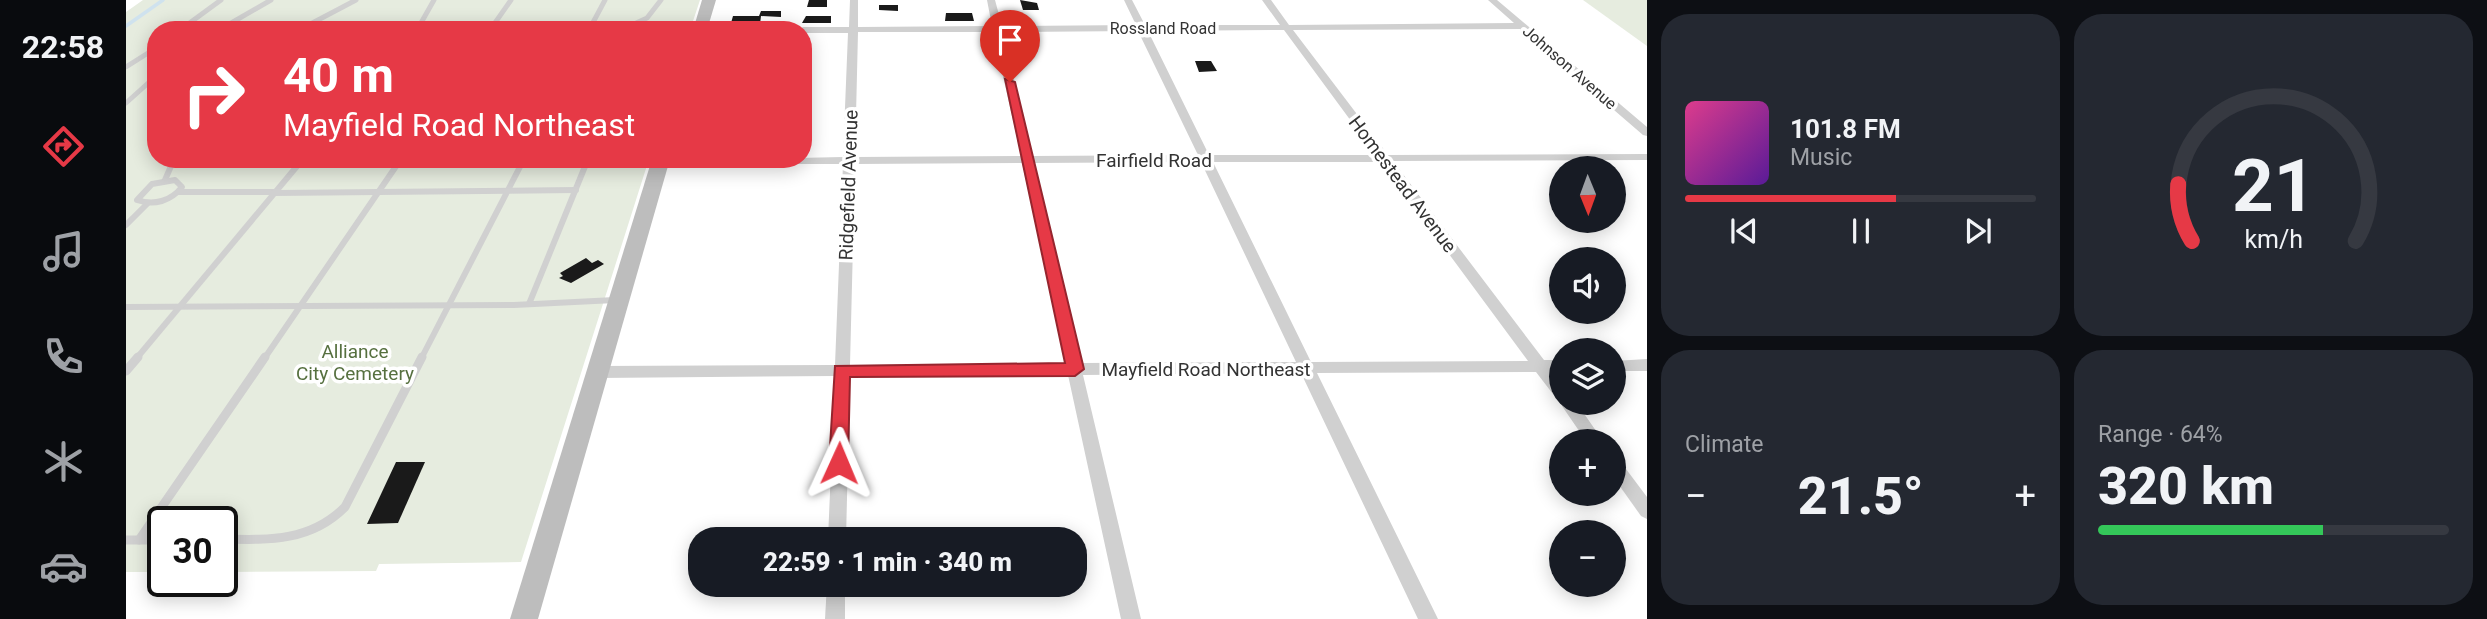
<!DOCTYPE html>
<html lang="en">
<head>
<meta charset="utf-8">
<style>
  :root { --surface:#171b24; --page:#242831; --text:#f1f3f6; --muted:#9ea1a6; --line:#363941; --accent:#e63946 }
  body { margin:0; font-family:Roboto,sans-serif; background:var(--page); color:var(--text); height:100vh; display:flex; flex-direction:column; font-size:26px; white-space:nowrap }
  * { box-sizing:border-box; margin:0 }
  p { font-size:23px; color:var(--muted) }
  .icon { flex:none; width:38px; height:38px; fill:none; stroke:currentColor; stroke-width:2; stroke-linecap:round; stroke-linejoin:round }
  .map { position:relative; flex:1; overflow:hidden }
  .details { display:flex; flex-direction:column; gap:14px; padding:14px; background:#0d0f14; width:840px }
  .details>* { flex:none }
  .guide { position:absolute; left:21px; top:21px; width:665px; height:147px; border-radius:28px; box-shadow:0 4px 18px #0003; background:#e63946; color:#fff; overflow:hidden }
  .needle { width:46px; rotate:179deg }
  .tools { position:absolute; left:1423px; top:156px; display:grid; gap:14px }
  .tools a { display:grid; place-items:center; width:77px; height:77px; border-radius:50%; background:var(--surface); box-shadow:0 4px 18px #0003; font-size:35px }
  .speed { position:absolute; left:21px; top:506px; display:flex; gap:14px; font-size:35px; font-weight:700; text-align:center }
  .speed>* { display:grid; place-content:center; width:91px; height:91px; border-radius:50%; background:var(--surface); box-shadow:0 4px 18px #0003; line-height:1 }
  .speed .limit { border:4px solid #111; border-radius:10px; background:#fff; color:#111 }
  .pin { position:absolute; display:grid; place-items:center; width:60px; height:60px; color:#fff; margin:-72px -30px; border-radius:50% 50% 50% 0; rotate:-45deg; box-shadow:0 0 7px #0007 }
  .pin .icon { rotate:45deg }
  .me { position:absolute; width:77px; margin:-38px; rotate:1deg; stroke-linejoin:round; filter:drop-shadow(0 0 5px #0008) }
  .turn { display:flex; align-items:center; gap:24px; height:147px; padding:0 21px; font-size:32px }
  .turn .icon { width:91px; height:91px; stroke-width:2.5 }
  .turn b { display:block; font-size:49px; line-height:60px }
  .big { font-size:52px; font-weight:800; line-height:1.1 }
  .details .widget { flex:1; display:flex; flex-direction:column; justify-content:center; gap:10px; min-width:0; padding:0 24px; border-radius:28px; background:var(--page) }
  .details .dial { align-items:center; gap:0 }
  .dial svg { height:182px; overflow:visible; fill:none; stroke:var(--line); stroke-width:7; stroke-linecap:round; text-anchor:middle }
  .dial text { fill:var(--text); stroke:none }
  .song { display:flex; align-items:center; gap:21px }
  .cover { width:84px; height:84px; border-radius:10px; background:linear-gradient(135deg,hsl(330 70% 55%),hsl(270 70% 35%)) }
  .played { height:7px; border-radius:4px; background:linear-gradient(90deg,var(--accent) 60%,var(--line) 60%) }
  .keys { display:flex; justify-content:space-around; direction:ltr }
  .heat { display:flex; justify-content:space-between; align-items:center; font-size:38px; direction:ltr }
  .charge { height:10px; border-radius:5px; background:linear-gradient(90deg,#34c759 64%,var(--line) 0) }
  .details .tiles { flex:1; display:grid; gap:14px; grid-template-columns:repeat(2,1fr) }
  .trip { position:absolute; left:562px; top:527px; width:399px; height:70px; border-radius:28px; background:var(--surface); box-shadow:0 4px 18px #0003; font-weight:800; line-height:70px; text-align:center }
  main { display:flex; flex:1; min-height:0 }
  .menu { display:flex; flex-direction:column; width:126px; justify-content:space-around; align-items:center; background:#090b0e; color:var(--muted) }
  .menu .icon { width:49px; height:49px }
  .menu .active { color:var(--accent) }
  .menu b { font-size:32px; color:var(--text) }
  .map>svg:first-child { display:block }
  .green { fill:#e6ecdf }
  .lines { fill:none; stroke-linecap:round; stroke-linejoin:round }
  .stream { stroke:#cfe2ee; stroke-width:3.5 }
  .building { fill:#1a1a1a }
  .lane-far2 { stroke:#d0d0d0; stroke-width:5 }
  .lane-far1 { stroke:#d0d0d0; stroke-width:6 }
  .lane { stroke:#d0d0d0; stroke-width:9 }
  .street { fill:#d0d0d0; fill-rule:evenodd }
  .secondary { fill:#bdbdbd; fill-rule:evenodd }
  .route { fill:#e63946; stroke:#96252e; stroke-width:2 }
  .labels { text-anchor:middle; stroke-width:7; stroke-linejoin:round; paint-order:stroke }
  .far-street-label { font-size:16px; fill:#333; stroke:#fff }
  .street-label { font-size:19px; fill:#333; stroke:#fff }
  .park-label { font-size:19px; fill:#56703f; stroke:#fff }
</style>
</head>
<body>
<main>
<nav class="menu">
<b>22:58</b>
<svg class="icon active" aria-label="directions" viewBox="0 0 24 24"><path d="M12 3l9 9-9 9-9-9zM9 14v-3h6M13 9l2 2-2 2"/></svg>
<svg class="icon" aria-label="music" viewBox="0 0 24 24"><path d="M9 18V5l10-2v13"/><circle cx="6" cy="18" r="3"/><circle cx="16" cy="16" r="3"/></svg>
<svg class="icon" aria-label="phone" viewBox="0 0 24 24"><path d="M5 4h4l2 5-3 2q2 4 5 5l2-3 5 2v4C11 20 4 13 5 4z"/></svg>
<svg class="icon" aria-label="climate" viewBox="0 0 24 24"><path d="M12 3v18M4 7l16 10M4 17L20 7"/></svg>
<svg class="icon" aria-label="car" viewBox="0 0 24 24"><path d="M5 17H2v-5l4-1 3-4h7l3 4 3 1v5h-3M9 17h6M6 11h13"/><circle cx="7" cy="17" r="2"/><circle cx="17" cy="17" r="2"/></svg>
</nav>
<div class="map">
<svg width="1521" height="619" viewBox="0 0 1521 619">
  <rect width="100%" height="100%" fill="#fff"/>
  <g class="green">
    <path d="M17,0H574L564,30H30V159H523L395,562L253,564L250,571L96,572V522H37V572H0V12Z"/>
    <path d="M1457,0H1521V46Z"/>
  </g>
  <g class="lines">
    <path class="stream" d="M0,26L37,0"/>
  </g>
  <g class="building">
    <path d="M683,0H701V7H681Z"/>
    <path d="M894,0L911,3L913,10H897Z"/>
    <path d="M753,5H772V11L753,10Z"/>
    <path d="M635,11H655V17L635,16L634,24L605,23L607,16H633Z"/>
    <path d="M820,13H846L848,21H819Z"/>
    <path d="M680,16H705V23H676Z"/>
    <path d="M1069,61H1085L1091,71L1073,72Z"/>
    <path d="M460,258L466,263L472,260L478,264L445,283L433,278L437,276L434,273Z"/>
    <path d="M270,462H299L272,523L241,524Z"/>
  </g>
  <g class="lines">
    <g class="lane-far2">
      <path d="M54,30L95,0"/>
      <path d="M93,30L145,0"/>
      <path d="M173,30L230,0"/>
      <path d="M291,30L308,0"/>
      <path d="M364,30L385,0"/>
      <path d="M463,30L479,0"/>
      <path d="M495,30L521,18L535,0"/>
      <path d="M0,67L30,48"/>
      <path d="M0,103L30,76"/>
    </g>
    <g class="lane-far1">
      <path d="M39,180L48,159"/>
      <path d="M49,180L56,187C45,201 28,206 11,200L26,184Z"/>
      <path d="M53,192H148"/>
      <path d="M147,193L450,190"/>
      <path d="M0,225L22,203"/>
      <path d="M403,304L462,159"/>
      <path d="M0,307L388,305L489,300"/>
      <path d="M10,359L177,159"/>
      <path d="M138,359L275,159"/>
      <path d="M295,359L398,159"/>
    </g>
    <g class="lane">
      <path d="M0,371L12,357"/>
      <path d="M96,539C142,540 184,542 219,507L296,357"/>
      <path d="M0,540H37"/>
      <path d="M13,540L139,357"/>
    </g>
    <g class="street">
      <path d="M724,0H732V27L866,26L861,0H869L876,26L1010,25L998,0H1006L1019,25H1154L1136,0H1145L1163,25L1388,23L1362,0H1371L1521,127V136L1517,135L1394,29L1167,30L1262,155L1521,154V160L1267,161L1418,360H1435V372H1427L1435,383V402H1450L1477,441H1460L1436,406L1434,400L1430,398L1410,372L1191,373L1312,619H1292L1175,373L957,375L1015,619H995L942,375L724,376L720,539H702L709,376L472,378L467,376L464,372L467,368L472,366L709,365L717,164H534L528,161L717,157L722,33H677V30H672L677,27H723ZM1158,30L1250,155H1083L1022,31ZM1012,31L1072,155L906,156L877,32ZM732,32H867L895,156L729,157ZM1075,162L1170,362L955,363L908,163ZM1087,162H1255L1402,361L1185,362ZM896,163L940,363L724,365L729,164Z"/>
      <path d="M1521,359V371H1488V361Z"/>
      <path d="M1488,459L1494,461L1521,497V519L1515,516L1488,478Z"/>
      <path d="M701,584H719V619H699Z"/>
    </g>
    <g class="secondary">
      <path d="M576,0H590L581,30H567Z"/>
      <path d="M526,159H544L412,619H384Z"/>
    </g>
  </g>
  <path class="route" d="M879,79L889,82L958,369L949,376L724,377L722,463L719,469H706L703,463L709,366L939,363Z"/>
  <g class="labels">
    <g class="far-street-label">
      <text x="1037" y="34">Rossland Road</text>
      <text transform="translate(1444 67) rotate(41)" y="6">Johnson Avenue</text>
    </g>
    <g class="street-label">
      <text x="1028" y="167">Fairfield Road</text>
      <text transform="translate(1277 184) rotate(53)" y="7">Homestead Avenue</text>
      <text transform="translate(722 185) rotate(-88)" y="7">Ridgefield Avenue</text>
      <text x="1080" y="376">Mayfield Road Northeast</text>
    </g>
    <g class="park-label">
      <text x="229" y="358">Alliance<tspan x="229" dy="22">City Cemetery</tspan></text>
    </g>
  </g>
</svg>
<div class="tools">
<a><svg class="needle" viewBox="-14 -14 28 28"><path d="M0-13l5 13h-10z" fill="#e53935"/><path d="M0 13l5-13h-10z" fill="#9ea1a6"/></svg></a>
<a><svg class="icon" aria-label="sound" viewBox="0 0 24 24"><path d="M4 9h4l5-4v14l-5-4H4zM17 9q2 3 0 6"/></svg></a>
<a><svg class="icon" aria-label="layers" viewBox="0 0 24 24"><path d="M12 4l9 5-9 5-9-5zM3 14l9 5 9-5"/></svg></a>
<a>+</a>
<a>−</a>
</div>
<div class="speed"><div class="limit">30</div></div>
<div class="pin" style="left:884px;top:82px;background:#d93025"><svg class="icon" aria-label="arrive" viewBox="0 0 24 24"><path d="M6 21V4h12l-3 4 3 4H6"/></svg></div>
<svg class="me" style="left:713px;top:463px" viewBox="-20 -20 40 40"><path d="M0-17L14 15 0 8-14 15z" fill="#e63946" stroke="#fff" stroke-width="4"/></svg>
<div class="trip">22:59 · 1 min · 340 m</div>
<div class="guide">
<div class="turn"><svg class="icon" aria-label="right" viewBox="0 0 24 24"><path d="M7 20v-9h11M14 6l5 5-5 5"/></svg><div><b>40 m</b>Mayfield Road Northeast</div></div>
</div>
</div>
<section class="details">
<div class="tiles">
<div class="widget">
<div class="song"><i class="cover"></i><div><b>101.8 FM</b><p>Music</p></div></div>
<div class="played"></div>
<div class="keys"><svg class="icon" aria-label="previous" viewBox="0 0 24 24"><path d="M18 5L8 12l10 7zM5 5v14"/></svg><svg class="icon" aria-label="pause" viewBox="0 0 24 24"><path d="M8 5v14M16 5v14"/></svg><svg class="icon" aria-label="next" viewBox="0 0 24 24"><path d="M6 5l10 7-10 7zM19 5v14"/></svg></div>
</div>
<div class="widget dial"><svg viewBox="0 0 100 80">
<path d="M14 69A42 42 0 1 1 86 69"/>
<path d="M14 69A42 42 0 0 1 8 44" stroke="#e63946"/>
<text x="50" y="56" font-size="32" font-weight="700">21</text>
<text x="50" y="72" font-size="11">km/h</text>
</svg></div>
<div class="widget"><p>Climate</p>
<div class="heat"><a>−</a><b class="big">21.5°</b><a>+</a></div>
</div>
<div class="widget"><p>Range · 64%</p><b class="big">320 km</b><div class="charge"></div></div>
</div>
</section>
</main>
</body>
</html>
